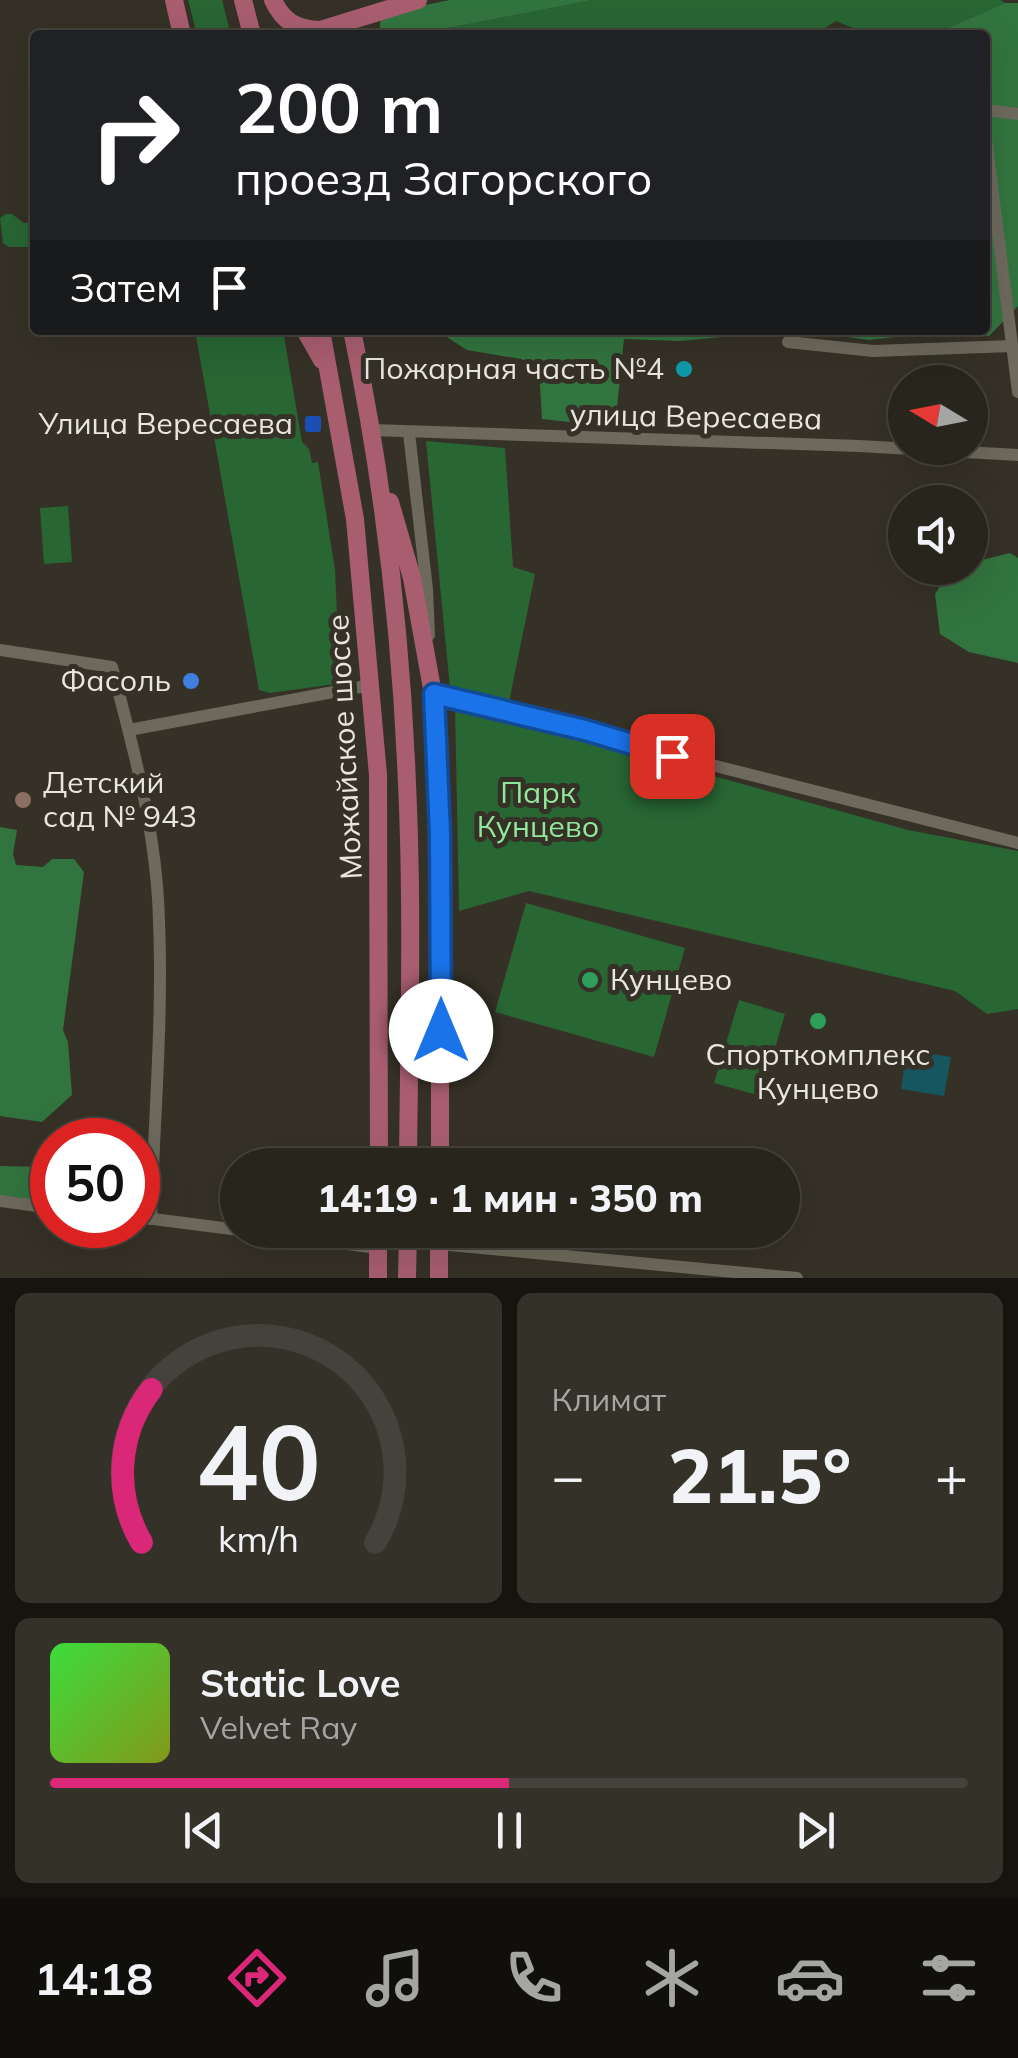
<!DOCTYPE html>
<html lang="ru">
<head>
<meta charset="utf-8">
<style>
  :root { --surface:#28251c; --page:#343129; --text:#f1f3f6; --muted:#a5a5a3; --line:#44423b; --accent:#db2777 }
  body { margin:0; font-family:Mulish,sans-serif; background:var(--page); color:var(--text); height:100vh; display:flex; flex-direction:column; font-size:38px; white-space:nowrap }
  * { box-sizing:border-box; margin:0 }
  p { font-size:32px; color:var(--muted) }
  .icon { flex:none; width:55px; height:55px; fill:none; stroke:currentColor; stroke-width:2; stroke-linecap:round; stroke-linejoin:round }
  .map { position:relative; height:1278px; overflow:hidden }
  .sheet { display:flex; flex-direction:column; gap:15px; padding:15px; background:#16140f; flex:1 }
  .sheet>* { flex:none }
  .banner { position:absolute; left:30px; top:30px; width:960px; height:305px; border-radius:10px; box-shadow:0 10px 40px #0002,0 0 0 2px var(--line); background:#202124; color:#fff; overflow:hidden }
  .needle { width:65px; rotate:280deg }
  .fabs { position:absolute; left:888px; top:365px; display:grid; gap:20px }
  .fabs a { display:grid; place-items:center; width:100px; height:100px; border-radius:50%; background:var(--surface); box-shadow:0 10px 40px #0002,0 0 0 2px var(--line); font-size:50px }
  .speed { position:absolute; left:30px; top:1118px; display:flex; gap:20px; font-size:50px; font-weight:700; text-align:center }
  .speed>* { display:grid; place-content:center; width:130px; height:130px; border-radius:50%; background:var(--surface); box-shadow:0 10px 40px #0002,0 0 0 2px var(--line); line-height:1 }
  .speed .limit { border:15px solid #d22; background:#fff; color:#111 }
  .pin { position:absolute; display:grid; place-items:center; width:85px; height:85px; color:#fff; margin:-42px; border-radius:20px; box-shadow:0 5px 15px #0006 }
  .me { position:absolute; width:110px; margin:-55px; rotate:0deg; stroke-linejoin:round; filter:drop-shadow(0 0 8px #0008) }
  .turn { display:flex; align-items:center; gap:35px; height:210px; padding:0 40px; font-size:45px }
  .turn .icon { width:130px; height:130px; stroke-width:2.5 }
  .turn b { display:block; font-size:70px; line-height:85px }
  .then { display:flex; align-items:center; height:95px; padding:0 40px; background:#0003; gap:20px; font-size:38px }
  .big { font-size:75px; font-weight:800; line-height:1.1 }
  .sheet .widget { flex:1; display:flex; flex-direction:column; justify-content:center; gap:15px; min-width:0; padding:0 35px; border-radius:15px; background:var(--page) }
  .sheet .dial { align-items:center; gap:0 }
  .dial svg { height:260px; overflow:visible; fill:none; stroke:var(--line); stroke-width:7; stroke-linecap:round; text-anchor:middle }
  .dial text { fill:var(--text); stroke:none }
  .song { display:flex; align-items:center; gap:30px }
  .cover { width:120px; height:120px; border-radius:15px; background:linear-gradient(135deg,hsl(120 70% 55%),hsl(70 70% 35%)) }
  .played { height:10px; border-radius:5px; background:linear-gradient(90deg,var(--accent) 50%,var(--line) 50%) }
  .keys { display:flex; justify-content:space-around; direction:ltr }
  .heat { display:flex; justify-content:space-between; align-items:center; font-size:55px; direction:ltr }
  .sheet .tiles { flex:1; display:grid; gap:15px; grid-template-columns:1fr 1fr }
  .widget:last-child { grid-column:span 2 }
  .trip { position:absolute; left:220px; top:1148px; width:580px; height:100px; border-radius:50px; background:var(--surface); box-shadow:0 10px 40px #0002,0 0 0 2px var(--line); font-weight:800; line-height:100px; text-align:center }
  .menu { display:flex; height:160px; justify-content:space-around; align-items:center; background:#100f0b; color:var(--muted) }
  .menu .icon { width:70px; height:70px }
  .menu .active { color:var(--accent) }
  .menu b { font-size:45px; color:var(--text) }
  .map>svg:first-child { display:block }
  .green { fill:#286634 }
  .forest { fill:#32743f }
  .water { fill:#16565f }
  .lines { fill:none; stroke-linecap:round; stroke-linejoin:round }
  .minor { stroke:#6d695c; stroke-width:12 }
  .major { stroke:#a95e70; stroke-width:18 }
  .route-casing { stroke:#114b97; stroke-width:25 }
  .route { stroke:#1a73e8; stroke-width:18 }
  .culture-dot { fill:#0f9aa8; stroke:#353126; stroke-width:4 }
  .transit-dot { fill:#1a4fb4; stroke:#353126; stroke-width:4 }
  .shop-dot { fill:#3f7fe0; stroke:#353126; stroke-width:4 }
  .education-dot { fill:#8d6e63; stroke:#353126; stroke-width:4 }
  .leisure-dot { fill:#2e9e5b; stroke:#353126; stroke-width:4 }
  .labels { text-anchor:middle; stroke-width:10; stroke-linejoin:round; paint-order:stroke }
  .poi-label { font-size:30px; fill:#e9e6df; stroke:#353126; text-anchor:end }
  .street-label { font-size:30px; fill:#e9e6df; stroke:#353126 }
  .park-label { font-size:30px; fill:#8fe89c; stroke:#353126 }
</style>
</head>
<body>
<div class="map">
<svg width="1018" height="1278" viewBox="0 0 1018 1278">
  <rect width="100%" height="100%" fill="#353126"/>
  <g class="green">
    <path d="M188,0H222L231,35H197Z"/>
    <path d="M593,0H1001L1005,3L931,35H870L836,21L814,35L633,32L412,35Z"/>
    <path d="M6,214H12L24,223L35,222V247H9L3,243L0,218Z"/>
    <path d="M195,330H283L302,442L309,449L312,463L318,462L335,570L340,681L335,684L270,693L259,690Z"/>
    <path d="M426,441L505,448L513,567L535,574L509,702L450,688Z"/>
    <path d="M68,506L72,562L44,564L40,508Z"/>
    <path d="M455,704L908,830L1018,851V1009L987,1014L955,991L529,891L459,911Z"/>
    <path d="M526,903L685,948L654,1057L495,1012Z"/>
    <path d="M739,1000L785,1014L761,1096L714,1083Z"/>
  </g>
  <g class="forest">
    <path d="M450,0H593L412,35H379L381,14Z"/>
    <path d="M1005,3H1018V306L989,336L939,332L869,340L797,330H985V35H931Z"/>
    <path d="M436,330H795L680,341L624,339L615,427L542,419L539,368L521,359L467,350Z"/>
    <path d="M1010,553L1018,558V663L969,652L940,634L935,594L952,568H970V563Z"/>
    <path d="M0,827L17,830L13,854L16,865L43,867L52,859H74L84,872L63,1030L68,1042L72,1095L42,1122L0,1116Z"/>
    <path d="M0,1166L52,1167V1199L28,1202L0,1198Z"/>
  </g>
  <path class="water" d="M907,1050L951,1057L944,1096L901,1089Z"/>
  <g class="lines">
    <g class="minor">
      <path d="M985,110L1018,114"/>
      <path d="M985,130L1018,392"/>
      <path d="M788,342L873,351L1012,346"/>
      <path d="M372,430L859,446L1018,455"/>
      <path d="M409,433L427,589L429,635"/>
      <path d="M0,650L112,667C134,750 157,835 159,921C163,1020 154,1120 151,1219"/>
      <path d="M433,694L1018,843"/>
      <path d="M129,730L371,685"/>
      <path d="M0,1201L52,1208"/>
      <path d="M138,1217L378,1248"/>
      <path d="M439,1244L797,1278"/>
    </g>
    <g class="major">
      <path d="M174,0L182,35"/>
      <path d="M243,0L252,35"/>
      <path d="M273,0C283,22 297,29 320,30"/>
      <path d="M312,35L320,30L418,0"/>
      <path d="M305,330L322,360"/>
      <path d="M321,330L355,519L378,775L379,1165"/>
      <path d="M352,330C383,479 401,631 407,784C413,911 409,1038 408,1165"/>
      <path d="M390,502L412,578L433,694L440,835V1165"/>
      <path d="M378,1278V1230"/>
      <path d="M407,1278L408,1230"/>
      <path d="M439,1278V1230"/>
    </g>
  </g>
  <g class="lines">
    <g class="route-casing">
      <path id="route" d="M441,1031L440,834L434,694L585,730L672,756"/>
    </g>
    <use href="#route" class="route"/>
  </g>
  <circle class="culture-dot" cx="684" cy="369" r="10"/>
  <rect class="transit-dot" x="303" y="414" width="20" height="20" rx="5"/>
  <circle class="shop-dot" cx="191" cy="681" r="10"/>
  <circle class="education-dot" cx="23" cy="800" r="10"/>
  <g class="leisure-dot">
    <circle cx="590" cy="980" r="10"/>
    <circle cx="818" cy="1021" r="10"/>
  </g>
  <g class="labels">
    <g class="poi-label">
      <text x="664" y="379">Пожарная часть №4</text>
      <text x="293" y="434">Улица Вересаева</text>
      <text x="171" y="691">Фасоль</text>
      <text x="43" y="793" text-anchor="start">Детский<tspan x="43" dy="34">сад № 943</tspan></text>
      <text x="610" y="990" text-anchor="start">Кунцево</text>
      <text x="818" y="1065" text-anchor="middle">Спорткомплекс<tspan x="818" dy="34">Кунцево</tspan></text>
    </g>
    <g class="street-label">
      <text transform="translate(696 417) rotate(1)" y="10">улица Вересаева</text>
      <text transform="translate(345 747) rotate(-93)" y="10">Можайское шоссе</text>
    </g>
    <g class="park-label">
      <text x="538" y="803">Парк<tspan x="538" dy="34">Кунцево</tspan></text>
    </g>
  </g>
</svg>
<div class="fabs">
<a><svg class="needle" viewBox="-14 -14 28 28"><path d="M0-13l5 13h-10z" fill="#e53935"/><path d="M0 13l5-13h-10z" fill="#a5a5a3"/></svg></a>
<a><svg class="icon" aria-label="sound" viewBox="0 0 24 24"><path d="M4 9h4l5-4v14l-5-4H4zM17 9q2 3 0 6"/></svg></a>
</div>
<div class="speed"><div class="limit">50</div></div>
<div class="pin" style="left:672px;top:756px;background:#d93025"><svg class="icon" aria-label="arrive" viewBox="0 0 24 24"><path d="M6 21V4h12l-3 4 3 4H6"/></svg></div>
<svg class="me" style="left:441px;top:1031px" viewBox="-20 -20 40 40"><circle r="19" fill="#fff"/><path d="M0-13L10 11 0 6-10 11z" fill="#1a73e8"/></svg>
<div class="trip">14:19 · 1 мин · 350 m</div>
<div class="banner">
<div class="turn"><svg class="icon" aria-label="right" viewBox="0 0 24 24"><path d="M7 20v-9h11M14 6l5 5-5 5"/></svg><div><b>200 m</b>проезд Загорского</div></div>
<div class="then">Затем<svg class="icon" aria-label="arrive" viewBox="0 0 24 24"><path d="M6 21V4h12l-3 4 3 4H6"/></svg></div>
</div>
</div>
<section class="sheet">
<div class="tiles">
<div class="widget dial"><svg viewBox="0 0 100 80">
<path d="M14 69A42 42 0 1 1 86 69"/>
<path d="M14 69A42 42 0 0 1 17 22" stroke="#db2777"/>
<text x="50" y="56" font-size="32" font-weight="700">40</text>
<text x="50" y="72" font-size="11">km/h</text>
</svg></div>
<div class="widget"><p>Климат</p>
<div class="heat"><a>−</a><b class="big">21.5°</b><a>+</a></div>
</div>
<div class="widget">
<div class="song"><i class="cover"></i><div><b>Static Love</b><p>Velvet Ray</p></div></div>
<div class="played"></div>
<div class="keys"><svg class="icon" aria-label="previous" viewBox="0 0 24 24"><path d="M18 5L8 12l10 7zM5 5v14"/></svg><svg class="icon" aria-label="pause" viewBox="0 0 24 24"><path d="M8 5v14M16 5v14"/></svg><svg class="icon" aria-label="next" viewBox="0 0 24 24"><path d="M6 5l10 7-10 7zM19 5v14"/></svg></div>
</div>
</div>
</section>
<nav class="menu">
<b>14:18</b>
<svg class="icon active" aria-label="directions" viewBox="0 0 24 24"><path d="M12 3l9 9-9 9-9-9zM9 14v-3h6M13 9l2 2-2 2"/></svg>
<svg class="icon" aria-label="music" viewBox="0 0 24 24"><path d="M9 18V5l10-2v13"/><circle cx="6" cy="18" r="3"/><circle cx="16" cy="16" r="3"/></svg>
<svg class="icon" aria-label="phone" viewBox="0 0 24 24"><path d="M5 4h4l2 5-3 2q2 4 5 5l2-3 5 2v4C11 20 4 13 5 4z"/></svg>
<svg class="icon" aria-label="climate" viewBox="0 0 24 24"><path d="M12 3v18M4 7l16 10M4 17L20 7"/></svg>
<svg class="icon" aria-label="car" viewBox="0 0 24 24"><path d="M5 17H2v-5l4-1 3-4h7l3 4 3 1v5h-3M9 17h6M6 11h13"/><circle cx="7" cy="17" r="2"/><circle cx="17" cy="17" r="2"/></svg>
<svg class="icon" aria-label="filters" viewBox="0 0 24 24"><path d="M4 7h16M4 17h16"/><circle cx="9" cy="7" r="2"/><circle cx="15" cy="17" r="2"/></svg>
</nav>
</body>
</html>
